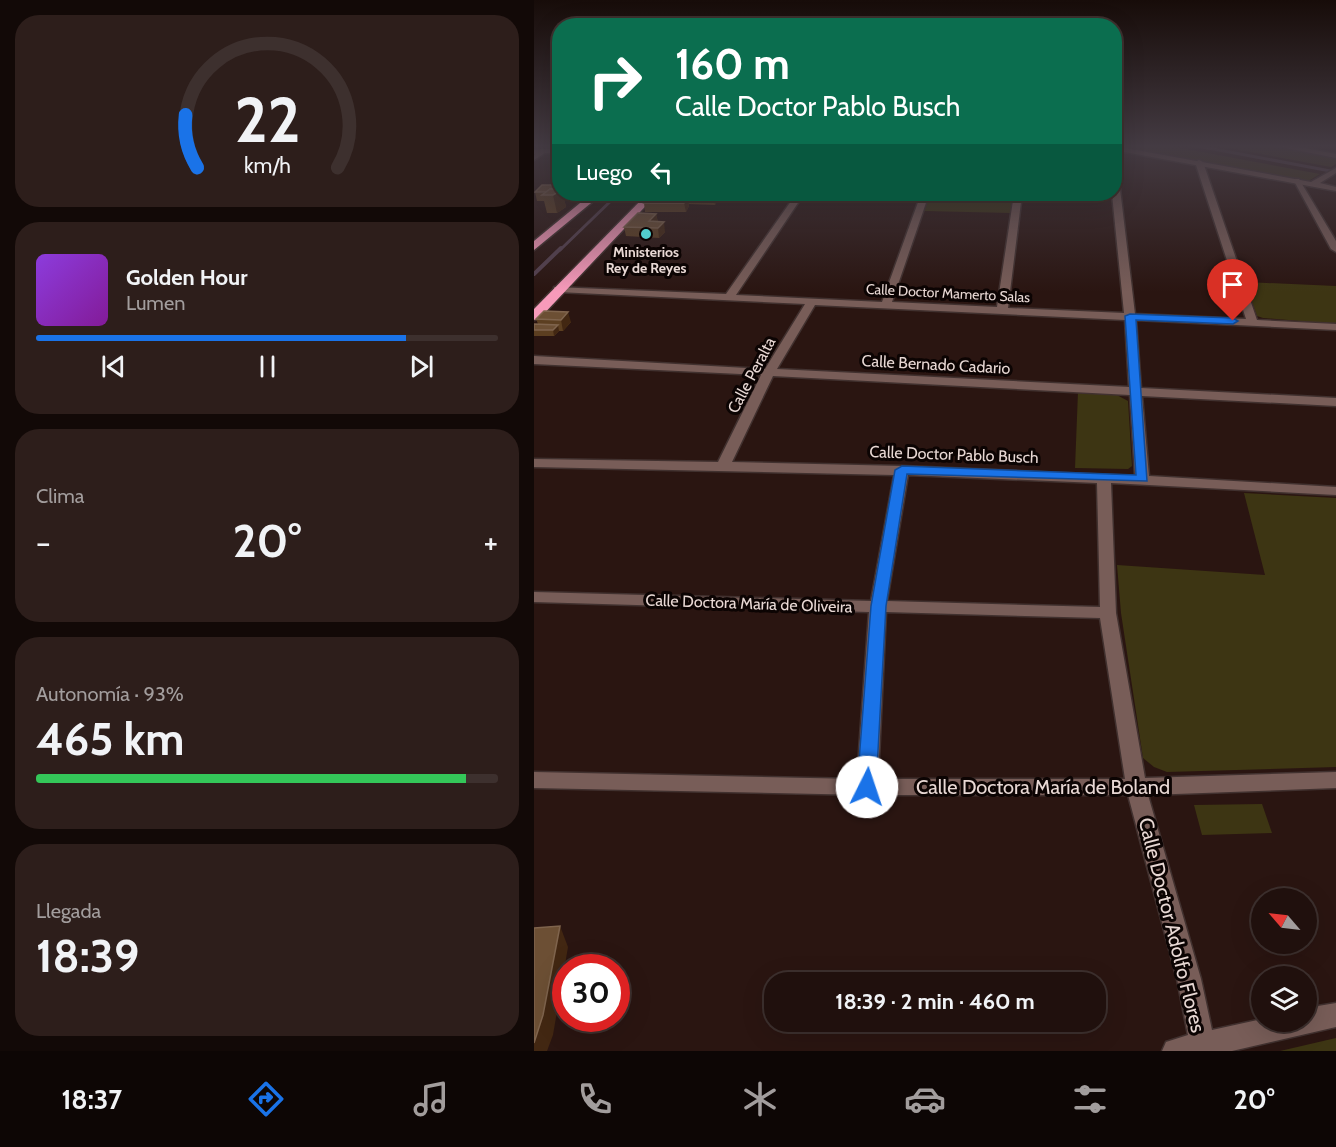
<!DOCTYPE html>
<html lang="es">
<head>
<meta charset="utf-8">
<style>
  :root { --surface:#20100d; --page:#2d1e1b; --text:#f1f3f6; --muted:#a29d9d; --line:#3d302e; --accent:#1a73e8 }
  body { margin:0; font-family:Cabin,sans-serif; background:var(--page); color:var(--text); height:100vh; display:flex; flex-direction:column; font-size:22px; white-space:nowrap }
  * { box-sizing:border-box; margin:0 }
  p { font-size:20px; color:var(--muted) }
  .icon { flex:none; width:33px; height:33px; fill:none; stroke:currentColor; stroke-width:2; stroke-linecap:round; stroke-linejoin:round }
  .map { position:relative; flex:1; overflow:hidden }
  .panel { display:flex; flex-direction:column; gap:15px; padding:15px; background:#120907; width:534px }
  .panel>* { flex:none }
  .banner { position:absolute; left:18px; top:18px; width:570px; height:183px; border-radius:24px; box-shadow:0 6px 24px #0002,0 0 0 2px var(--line); background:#0b6e4f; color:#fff; overflow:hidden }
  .needle { width:39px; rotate:298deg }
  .fabs { position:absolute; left:717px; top:888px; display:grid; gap:12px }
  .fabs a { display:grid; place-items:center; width:66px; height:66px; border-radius:50%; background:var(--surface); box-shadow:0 6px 24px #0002,0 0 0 2px var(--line); font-size:30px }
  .speed { position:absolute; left:18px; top:954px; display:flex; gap:12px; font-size:30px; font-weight:700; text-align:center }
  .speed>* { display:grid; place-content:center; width:78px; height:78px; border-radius:50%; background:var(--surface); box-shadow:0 6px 24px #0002,0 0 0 2px var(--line); line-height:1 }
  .speed .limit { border:9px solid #d22; background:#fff; color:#111 }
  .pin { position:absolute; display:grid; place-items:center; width:51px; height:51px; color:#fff; margin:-62px -26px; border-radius:50% 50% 50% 0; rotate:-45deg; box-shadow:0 0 6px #0007 }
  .pin .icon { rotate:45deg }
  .me { position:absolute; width:66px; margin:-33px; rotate:4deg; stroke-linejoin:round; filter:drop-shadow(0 0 4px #0008) }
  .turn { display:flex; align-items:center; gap:21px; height:126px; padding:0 24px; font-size:27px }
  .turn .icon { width:78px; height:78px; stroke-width:2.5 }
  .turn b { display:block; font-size:42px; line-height:51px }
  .then { display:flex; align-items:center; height:57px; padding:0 24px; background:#0003; gap:12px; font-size:22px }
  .big { font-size:45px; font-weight:700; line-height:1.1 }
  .panel .tile { flex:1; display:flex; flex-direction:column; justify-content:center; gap:9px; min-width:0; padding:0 21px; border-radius:24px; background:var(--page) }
  .panel .dial { align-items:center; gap:0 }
  .dial svg { height:156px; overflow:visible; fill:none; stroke:var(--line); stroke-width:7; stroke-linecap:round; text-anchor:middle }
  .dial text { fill:var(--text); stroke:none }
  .song { display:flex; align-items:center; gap:18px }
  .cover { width:72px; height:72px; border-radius:9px; background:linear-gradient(135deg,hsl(270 70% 55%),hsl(290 70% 35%)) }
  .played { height:6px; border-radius:3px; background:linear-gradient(90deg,var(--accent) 80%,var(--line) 80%) }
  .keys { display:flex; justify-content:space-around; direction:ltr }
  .heat { display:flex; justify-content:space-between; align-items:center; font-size:33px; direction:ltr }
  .charge { height:9px; border-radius:4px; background:linear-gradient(90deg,#34c759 93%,var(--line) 0) }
  .trip { position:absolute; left:230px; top:972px; width:342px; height:60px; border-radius:24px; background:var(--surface); box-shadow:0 6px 24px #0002,0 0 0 2px var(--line); font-weight:700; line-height:60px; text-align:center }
  .menu { display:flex; height:96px; justify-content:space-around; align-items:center; background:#0d0605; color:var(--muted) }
  .menu .icon { width:42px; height:42px }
  .menu .selected { color:var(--accent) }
  .menu b { font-size:27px; color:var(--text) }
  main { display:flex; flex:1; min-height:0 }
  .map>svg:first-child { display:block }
  .green { fill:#3d3513 }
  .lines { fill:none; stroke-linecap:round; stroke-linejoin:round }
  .stream-far1 { stroke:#54414f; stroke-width:3 }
  .stream { stroke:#54414f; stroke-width:4 }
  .street-casing { stroke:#41312f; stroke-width:3 }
  .secondary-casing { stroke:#41312f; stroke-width:3 }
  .highway-casing { stroke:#41312f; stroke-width:3 }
  .street { fill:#785d58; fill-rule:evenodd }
  .secondary { fill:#785d58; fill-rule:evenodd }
  .highway { fill:#f79aba; fill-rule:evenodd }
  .wall { fill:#5c3f21 }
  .shaded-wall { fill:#422712 }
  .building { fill:#6c4f34; stroke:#7f644d; stroke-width:1.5 }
  .route { fill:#1a73e8; stroke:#114b97; stroke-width:1.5 }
  .poi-dot { fill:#52cdcd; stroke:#0c0403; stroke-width:2 }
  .labels { text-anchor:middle; stroke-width:6; stroke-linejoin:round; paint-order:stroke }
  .far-poi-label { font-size:14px; font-weight:bold; fill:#e8d8d4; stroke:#0c0403 }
  .far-street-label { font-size:14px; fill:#e8d8d4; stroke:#0c0403 }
  .street-label { font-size:16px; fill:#e8d8d4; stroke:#0c0403 }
  .near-street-label { font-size:20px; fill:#e8d8d4; stroke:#0c0403 }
</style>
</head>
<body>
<main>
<section class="panel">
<div class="tile dial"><svg viewBox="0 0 100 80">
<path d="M14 69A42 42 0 1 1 86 69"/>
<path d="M14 69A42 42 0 0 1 8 42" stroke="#1a73e8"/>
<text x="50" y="56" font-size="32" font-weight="700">22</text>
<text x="50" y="72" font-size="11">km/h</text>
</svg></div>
<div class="tile">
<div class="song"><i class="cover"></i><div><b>Golden Hour</b><p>Lumen</p></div></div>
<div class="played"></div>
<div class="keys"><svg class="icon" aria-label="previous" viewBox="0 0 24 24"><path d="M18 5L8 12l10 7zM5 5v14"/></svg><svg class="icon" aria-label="pause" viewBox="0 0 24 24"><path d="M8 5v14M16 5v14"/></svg><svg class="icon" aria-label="next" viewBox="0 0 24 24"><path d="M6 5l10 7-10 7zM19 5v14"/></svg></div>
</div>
<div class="tile"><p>Clima</p>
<div class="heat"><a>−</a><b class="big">20°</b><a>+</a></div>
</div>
<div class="tile"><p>Autonomía · 93%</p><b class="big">465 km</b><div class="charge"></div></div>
<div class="tile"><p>Llegada</p><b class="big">18:39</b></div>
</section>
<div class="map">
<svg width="802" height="1051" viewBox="0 0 802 1051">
  <rect width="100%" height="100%" fill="#2a1511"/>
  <g class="green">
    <path d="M581,145H630L786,174L776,180H770Z"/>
    <path d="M679,145H732L802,158V164L797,167Z"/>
    <path d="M396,194H481L477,213L390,211Z"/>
    <path d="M711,282L802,286V324L729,318L723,316Z"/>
    <path d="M544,392L581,394L594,401L598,466L594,469L541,468Z"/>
    <path d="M710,493L802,498V767L633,772L620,767L609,758L587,613L583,565L731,575Z"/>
    <path d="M728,804L738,833L668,835L660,805Z"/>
    <path d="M802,1038V1051H746Z"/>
  </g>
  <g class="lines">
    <g class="stream-far1">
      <path d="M658,145L802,172"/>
      <path d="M26,250L84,194"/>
    </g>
    <path class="stream" d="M0,274L27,248"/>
    <g class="street-casing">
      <g id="street">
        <path d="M7,149L14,151L0,160V155Z"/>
        <path d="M665,160L669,162L723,320L802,324V330L602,320L607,388L802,398V406L608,396L615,476L802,487V495L577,483L582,613L611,778L802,772V788L614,795L667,979L678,1030L728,1019V1022H772V1008L802,1003V1027L698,1051H628L632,1042L654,1035L643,979L594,795H333L0,788V772L323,779L335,612L0,602V592L337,601L360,475L0,467V459L184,462L227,375L0,364V356L231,369L271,304L24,292L20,291V287L192,294L262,194H270L202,295L348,302L387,194H395L358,302L463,307L480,194H488L474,308L590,313L578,194H580V170L584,172L601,314L712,319L661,162ZM281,305L591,320L595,387L243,369ZM239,376L596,395L601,476L368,466L198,462ZM374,475L563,483L566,607L353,601ZM352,612L566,618L591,779H344Z"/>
        <path d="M759,179H765L802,241V252L797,249Z"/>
      </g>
    </g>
    <g class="secondary-casing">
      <g id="secondary">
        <path d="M737,145H754L802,154V158Z"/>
        <path d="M580,146L777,182L802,168V173L786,183L802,187V191L580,150Z"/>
        <path d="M26,148V152L0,154V150Z"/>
      </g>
    </g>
    <g class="highway-casing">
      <g id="highway">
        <path d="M57,194H68L0,250V241Z"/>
        <path d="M113,194H123L5,319L0,320V309Z"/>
      </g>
    </g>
    <use href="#street" class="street"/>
    <use href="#secondary" class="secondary"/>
    <use href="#highway" class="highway"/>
  </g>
  <g class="wall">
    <path d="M1,192L29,194L32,207L23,213H13L10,201H3Z"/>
    <path d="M117,194H187V195L181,205L155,204V206L152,212H111L110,203L118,198Z"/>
    <path d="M122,214L124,222L131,232L125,238L92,236L90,227Z"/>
    <path d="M10,311L37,322L29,331H25L20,336H0V324H4L2,319Z"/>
  </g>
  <g class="shaded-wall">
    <path d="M26,187V194H29L32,207L23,213L19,195L20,192Z"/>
    <path d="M179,194H187V195L181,205Z"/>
    <path d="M154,197L155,206L152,212L150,203Z"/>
    <path d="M122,214L124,223L115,221Z"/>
    <path d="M130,222L131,232L125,238L124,228Z"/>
    <path d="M34,312L37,322L29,331L27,320Z"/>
    <path d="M24,325L25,331L20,336L19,330Z"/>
    <path d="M26,926L34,947L19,1035L13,1051H0V1043Z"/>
  </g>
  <g class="building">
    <path d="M8,185H26V187L23,189H16L12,192H1Z"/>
    <path d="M16,189H26V191L19,195H8Z"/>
    <path d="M154,197L150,203H110L115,198Z"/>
    <path d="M104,213L122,214L115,221L130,222L124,228L90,227Z"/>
    <path d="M10,311L34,312L27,320L2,319Z"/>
    <path d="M0,324L24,325L19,330H0Z"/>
    <path d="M26,926L9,1015L0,1043V928Z"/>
  </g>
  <linearGradient id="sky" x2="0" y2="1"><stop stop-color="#170c09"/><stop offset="0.5" stop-color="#443b43"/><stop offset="1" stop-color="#443b43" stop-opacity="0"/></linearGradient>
  <rect width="802" height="292" fill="url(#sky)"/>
  <path class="route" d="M596,314L699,318L704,321L699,324L602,320L613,481L373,474L352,606L342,787L339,792L333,795L326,792L323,787L337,606L361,470L368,466L602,475L591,316Z"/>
  <circle class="poi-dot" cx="112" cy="234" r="6"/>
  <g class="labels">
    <g class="far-poi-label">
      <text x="112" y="257">Ministerios<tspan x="112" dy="16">Rey de Reyes</tspan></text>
    </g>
    <g class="far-street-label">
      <text transform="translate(414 293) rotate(3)" y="5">Calle Doctor Mamerto Salas</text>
    </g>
    <g class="street-label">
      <text transform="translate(402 364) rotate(3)" y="6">Calle Bernado Cadario</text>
      <text transform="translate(217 375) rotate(-62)" y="6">Calle Peralta</text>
      <text transform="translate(420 454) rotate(2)" y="6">Calle Doctor Pablo Busch</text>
      <text transform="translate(215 603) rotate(2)" y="6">Calle Doctora María de Oliveira</text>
    </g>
    <g class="near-street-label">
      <text x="509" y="794">Calle Doctora María de Boland</text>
      <text transform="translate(638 925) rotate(76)" y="7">Calle Doctor Adolfo Flores</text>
    </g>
  </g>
</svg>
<div class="fabs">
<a><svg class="needle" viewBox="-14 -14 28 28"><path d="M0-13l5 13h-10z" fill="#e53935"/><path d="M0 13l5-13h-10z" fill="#a29d9d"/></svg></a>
<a><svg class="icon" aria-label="layers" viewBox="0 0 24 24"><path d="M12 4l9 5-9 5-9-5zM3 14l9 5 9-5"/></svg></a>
</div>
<div class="speed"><div class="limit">30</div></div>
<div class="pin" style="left:699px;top:321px;background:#d93025"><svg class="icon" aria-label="arrive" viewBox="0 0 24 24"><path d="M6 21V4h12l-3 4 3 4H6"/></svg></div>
<svg class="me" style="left:333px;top:787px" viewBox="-20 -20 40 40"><circle r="19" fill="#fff"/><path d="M0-13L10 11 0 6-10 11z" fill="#1a73e8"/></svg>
<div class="trip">18:39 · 2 min · 460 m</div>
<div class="banner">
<div class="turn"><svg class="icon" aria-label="right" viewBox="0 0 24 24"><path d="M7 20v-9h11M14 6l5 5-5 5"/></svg><div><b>160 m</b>Calle Doctor Pablo Busch</div></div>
<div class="then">Luego<svg class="icon" aria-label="left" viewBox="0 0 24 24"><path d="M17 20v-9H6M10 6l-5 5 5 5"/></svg></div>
</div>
</div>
</main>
<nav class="menu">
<b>18:37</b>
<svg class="icon selected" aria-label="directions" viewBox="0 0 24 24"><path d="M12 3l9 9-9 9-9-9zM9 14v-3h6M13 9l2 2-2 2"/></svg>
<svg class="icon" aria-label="music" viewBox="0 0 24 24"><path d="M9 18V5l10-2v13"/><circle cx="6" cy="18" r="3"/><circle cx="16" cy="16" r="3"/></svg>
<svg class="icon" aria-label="phone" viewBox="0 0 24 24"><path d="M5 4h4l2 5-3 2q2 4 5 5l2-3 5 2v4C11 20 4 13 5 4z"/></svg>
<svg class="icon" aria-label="climate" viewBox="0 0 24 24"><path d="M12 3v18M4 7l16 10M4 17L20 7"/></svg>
<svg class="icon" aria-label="car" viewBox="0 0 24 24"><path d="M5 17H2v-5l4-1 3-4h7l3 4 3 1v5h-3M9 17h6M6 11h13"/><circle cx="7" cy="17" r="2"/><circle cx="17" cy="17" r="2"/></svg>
<svg class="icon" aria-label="filters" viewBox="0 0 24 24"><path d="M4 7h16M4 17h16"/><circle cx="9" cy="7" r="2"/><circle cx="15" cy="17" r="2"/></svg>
<b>20°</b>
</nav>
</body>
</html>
